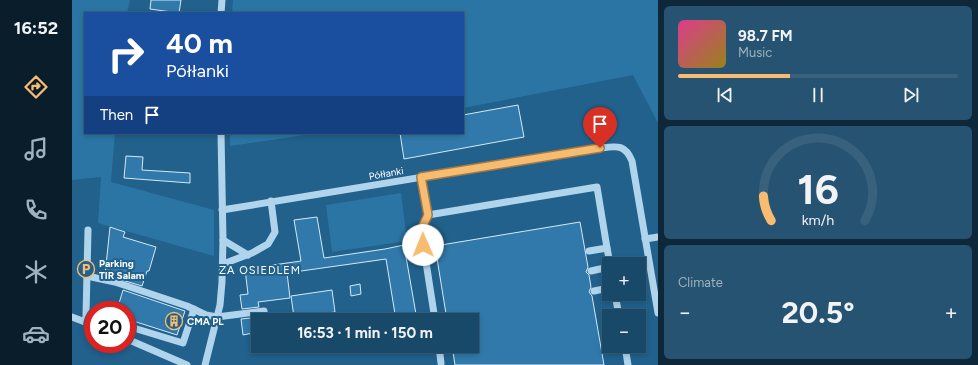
<!DOCTYPE html>
<html lang="en">
<head>
<meta charset="utf-8">
<style>
  :root { --surface:#194969; --page:#265371; --text:#f1f3f6; --muted:#9fb2c0; --line:#37617d; --accent:#f8bc70 }
  body { margin:0; font-family:Figtree,sans-serif; background:var(--page); color:var(--text); height:100vh; display:flex; flex-direction:column; font-size:15px; white-space:nowrap }
  * { box-sizing:border-box; margin:0 }
  p { font-size:13px; color:var(--muted) }
  .icon { flex:none; width:22px; height:22px; fill:none; stroke:currentColor; stroke-width:2; stroke-linecap:round; stroke-linejoin:round }
  .map { position:relative; flex:1; overflow:hidden }
  .drawer { display:flex; flex-direction:column; gap:6px; padding:6px; background:#0e283a; width:320px }
  .drawer>* { flex:none }
  .hud { position:absolute; left:12px; top:12px; width:380px; height:122px; border-radius:0px; box-shadow:0 2px 6px #0003,0 0 0 1px var(--line); background:#1a4fa0; color:#fff; overflow:hidden }
  .fabs { position:absolute; left:530px; top:257px; display:grid; gap:8px }
  .fabs a { display:grid; place-items:center; width:44px; height:44px; border-radius:0px; background:var(--surface); box-shadow:0 2px 6px #0003,0 0 0 1px var(--line); font-size:20px }
  .speed { position:absolute; left:12px; top:301px; display:flex; gap:8px; font-size:20px; font-weight:700; text-align:center }
  .speed>* { display:grid; place-content:center; width:52px; height:52px; border-radius:50%; background:var(--surface); box-shadow:0 2px 6px #0003,0 0 0 1px var(--line); line-height:1 }
  .speed .limit { border:6px solid #d22; background:#fff; color:#111 }
  .pin { position:absolute; display:grid; place-items:center; width:34px; height:34px; color:#fff; margin:-41px -17px; border-radius:50% 50% 50% 0; rotate:-45deg; box-shadow:0 0 4px #0007 }
  .pin .icon { rotate:45deg }
  .me { position:absolute; width:44px; margin:-22px; rotate:359deg; stroke-linejoin:round; filter:drop-shadow(0 0 3px #0008) }
  .turn { display:flex; align-items:center; gap:14px; height:84px; padding:0 16px; font-size:18px }
  .turn .icon { width:52px; height:52px; stroke-width:2.5 }
  .turn b { display:block; font-size:28px; line-height:34px }
  .then { display:flex; align-items:center; height:38px; padding:0 16px; background:#0003; gap:8px; font-size:15px }
  .big { font-size:30px; font-weight:700; line-height:1.1 }
  .drawer .tile { flex:1; display:flex; flex-direction:column; justify-content:center; gap:6px; min-width:0; padding:0 14px; border-radius:6px; background:var(--page) }
  .drawer .dial { align-items:center; gap:0 }
  .dial svg { height:104px; overflow:visible; fill:none; stroke:var(--line); stroke-width:7; stroke-linecap:round; text-anchor:middle }
  .dial text { fill:var(--text); stroke:none }
  .song { display:flex; align-items:center; gap:12px }
  .cover { width:48px; height:48px; border-radius:6px; background:linear-gradient(135deg,hsl(330 70% 55%),hsl(50 70% 35%)) }
  .played { height:4px; border-radius:2px; background:linear-gradient(90deg,var(--accent) 40%,var(--line) 40%) }
  .keys { display:flex; justify-content:space-around; direction:ltr }
  .heat { display:flex; justify-content:space-between; align-items:center; font-size:22px; direction:ltr }
  .trip { position:absolute; left:179px; top:313px; width:228px; height:40px; border-radius:0px; background:var(--surface); box-shadow:0 2px 6px #0003,0 0 0 1px var(--line); font-weight:700; line-height:40px; text-align:center }
  main { display:flex; flex:1; min-height:0 }
  .tab-bar { display:flex; flex-direction:column; width:72px; justify-content:space-around; align-items:center; background:#0a1d2a; color:var(--muted) }
  .tab-bar .icon { width:28px; height:28px }
  .tab-bar .current { color:var(--accent) }
  .tab-bar b { font-size:18px; color:var(--text) }
  .map>svg:first-child { display:block }
  .green { fill:#2b75a5 }
  .building { fill:#3179aa; stroke:#d4eaf9 }
  .lines { fill:none; stroke-linecap:round; stroke-linejoin:round }
  .minor { stroke:#afd4ec; stroke-width:7 }
  .route-casing { stroke:#a17a49; stroke-width:10 }
  .route { stroke:#f8bc70; stroke-width:7 }
  .labels { text-anchor:middle; stroke-width:4; stroke-linejoin:round; paint-order:stroke }
  .street-label { font-size:10px; fill:#fff; stroke:#21618c }
  .poi-label { font-size:10px; font-weight:bold; fill:#fff; stroke:#21618c; text-anchor:start }
  .neighbourhood-label { font-size:11px; letter-spacing:1px; fill:#fff; stroke:#21618c }
</style>
</head>
<body>
<main>
<nav class="tab-bar">
<b>16:52</b>
<svg class="icon current" aria-label="directions" viewBox="0 0 24 24"><path d="M12 3l9 9-9 9-9-9zM9 14v-3h6M13 9l2 2-2 2"/></svg>
<svg class="icon" aria-label="music" viewBox="0 0 24 24"><path d="M9 18V5l10-2v13"/><circle cx="6" cy="18" r="3"/><circle cx="16" cy="16" r="3"/></svg>
<svg class="icon" aria-label="phone" viewBox="0 0 24 24"><path d="M5 4h4l2 5-3 2q2 4 5 5l2-3 5 2v4C11 20 4 13 5 4z"/></svg>
<svg class="icon" aria-label="climate" viewBox="0 0 24 24"><path d="M12 3v18M4 7l16 10M4 17L20 7"/></svg>
<svg class="icon" aria-label="car" viewBox="0 0 24 24"><path d="M5 17H2v-5l4-1 3-4h7l3 4 3 1v5h-3M9 17h6M6 11h13"/><circle cx="7" cy="17" r="2"/><circle cx="17" cy="17" r="2"/></svg>
</nav>
<div class="map">
<svg width="586" height="365" viewBox="0 0 586 365">
  <rect width="100%" height="100%" fill="#21618c"/>
  <g class="green">
    <path d="M0,0H58L55,13H13V133H43L39,182L142,210V256L26,223L29,177L0,180Z"/>
    <path d="M161,0H586V123L561,75L391,108V13H160Z"/>
    <path d="M158,133H247L158,146Z"/>
    <path d="M329,193L335,241L260,252L254,205Z"/>
  </g>
  <g class="building">
    <path d="M79,0H109L107,13L78,9Z"/>
    <path d="M446,105L452,137L332,159L328,133H391V115Z"/>
    <path d="M54,156L71,157L70,170L118,173V183L52,178Z"/>
    <path d="M245,217L252,258L313,249L332,245L345,320H324L314,259L215,273L218,298L186,302L187,307L170,309L168,295L176,294L173,269L229,261L222,220Z"/>
    <path d="M508,222L516,267L514,272L517,275L519,287L517,292L520,296L532,365H383L380,346H400V320H375L363,246Z"/>
    <path d="M38,227L53,232L51,237L84,247L77,271H75L70,286L33,275Z"/>
    <path d="M288,284L289,294L279,296L278,286Z"/>
    <path d="M51,290L113,311L105,335L55,319V310H45Z"/>
    <path d="M260,290L263,312L222,317L219,296Z"/>
    <path d="M188,317L189,320H186V332L171,335L169,319Z"/>
  </g>
  <g class="lines">
    <g class="minor">
      <path d="M149,13L150,0"/>
      <path d="M349,177L356,215L349,230L363,320"/>
      <path d="M150,210L528,148C545,146 553,144 560,161L586,313"/>
      <path d="M356,215L525,187L535,248L517,251"/>
      <path d="M573,239L586,237"/>
      <path d="M151,240L176,255"/>
      <path d="M535,248L538,264"/>
      <path d="M151,264L180,253L196,244L203,232L199,201"/>
      <path d="M519,271L537,267"/>
      <path d="M15,276L43,282L115,306L134,315L145,317L192,311L193,318"/>
      <path d="M522,291L537,288"/>
      <path d="M543,294L547,316"/>
      <path d="M0,317L21,325"/>
      <path d="M13,322L14,316L16,230"/>
      <path d="M55,326L111,343L122,309"/>
      <path d="M55,339L115,365"/>
      <path d="M367,346L369,363"/>
      <path d="M553,346L556,365"/>
      <path d="M133,365L148,305L150,282L151,240L149,133"/>
    </g>
  </g>
  <g class="lines">
    <g class="route-casing">
      <path id="route" d="M351,245L349,230L356,215L349,177L528,148"/>
    </g>
    <use href="#route" class="route"/>
  </g>
  <defs>
    <g id="parking-ring" transform="scale(0.9)"><circle r="9.5" fill="#21618c" stroke="#f8bc70" stroke-width="1.5"/><path d="M-3.5-5.5H1a3.5 3.5 0 0 1 0 7H-1V5.5H-3.5ZM-1-3.4V-.6H.8a1.4 1.4 0 0 0 0-2.8Z" fill="#f8bc70"/></g>
    <g id="building-ring" transform="scale(0.9)"><circle r="9.5" fill="#21618c" stroke="#f8bc70" stroke-width="1.5"/><path d="M-4-6H4V6H1V3H-1V6H-4ZM-2.5-4.3h1.7v1.8h-1.7ZM.8-4.3h1.7v1.8H.8ZM-2.5-1h1.7V.8h-1.7ZM.8-1h1.7V.8H.8Z" fill="#f8bc70"/></g>
  </defs>
  <g fill-rule="evenodd">
    <use href="#parking-ring" x="14" y="269"/>
    <use href="#building-ring" x="102" y="321"/>
  </g>
  <g class="labels">
    <g class="street-label">
      <text transform="translate(314 173) rotate(-10)" y="4">Półłanki</text>
    </g>
    <g class="poi-label">
      <text x="27" y="267">Parking<tspan x="27" dy="12">TIR Salam</tspan></text>
      <text x="115" y="325">CMA PL</text>
    </g>
    <g class="neighbourhood-label">
      <text x="188" y="274">ZA OSIEDLEM</text>
    </g>
  </g>
</svg>
<div class="fabs">
<a>+</a>
<a>−</a>
</div>
<div class="speed"><div class="limit">20</div></div>
<div class="pin" style="left:528px;top:148px;background:#d93025"><svg class="icon" aria-label="arrive" viewBox="0 0 24 24"><path d="M6 21V4h12l-3 4 3 4H6"/></svg></div>
<svg class="me" style="left:351px;top:245px" viewBox="-20 -20 40 40"><circle r="19" fill="#fff"/><path d="M0-13L10 11 0 6-10 11z" fill="#f8bc70"/></svg>
<div class="trip">16:53 · 1 min · 150 m</div>
<div class="hud">
<div class="turn"><svg class="icon" aria-label="right" viewBox="0 0 24 24"><path d="M7 20v-9h11M14 6l5 5-5 5"/></svg><div><b>40 m</b>Półłanki</div></div>
<div class="then">Then<svg class="icon" aria-label="arrive" viewBox="0 0 24 24"><path d="M6 21V4h12l-3 4 3 4H6"/></svg></div>
</div>
</div>
<section class="drawer">
<div class="tile">
<div class="song"><i class="cover"></i><div><b>98.7 FM</b><p>Music</p></div></div>
<div class="played"></div>
<div class="keys"><svg class="icon" aria-label="previous" viewBox="0 0 24 24"><path d="M18 5L8 12l10 7zM5 5v14"/></svg><svg class="icon" aria-label="pause" viewBox="0 0 24 24"><path d="M8 5v14M16 5v14"/></svg><svg class="icon" aria-label="next" viewBox="0 0 24 24"><path d="M6 5l10 7-10 7zM19 5v14"/></svg></div>
</div>
<div class="tile dial"><svg viewBox="0 0 100 80">
<path d="M14 69A42 42 0 1 1 86 69"/>
<path d="M14 69A42 42 0 0 1 8 50" stroke="#f8bc70"/>
<text x="50" y="56" font-size="32" font-weight="700">16</text>
<text x="50" y="72" font-size="11">km/h</text>
</svg></div>
<div class="tile"><p>Climate</p>
<div class="heat"><a>−</a><b class="big">20.5°</b><a>+</a></div>
</div>
</section>
</main>
</body>
</html>
